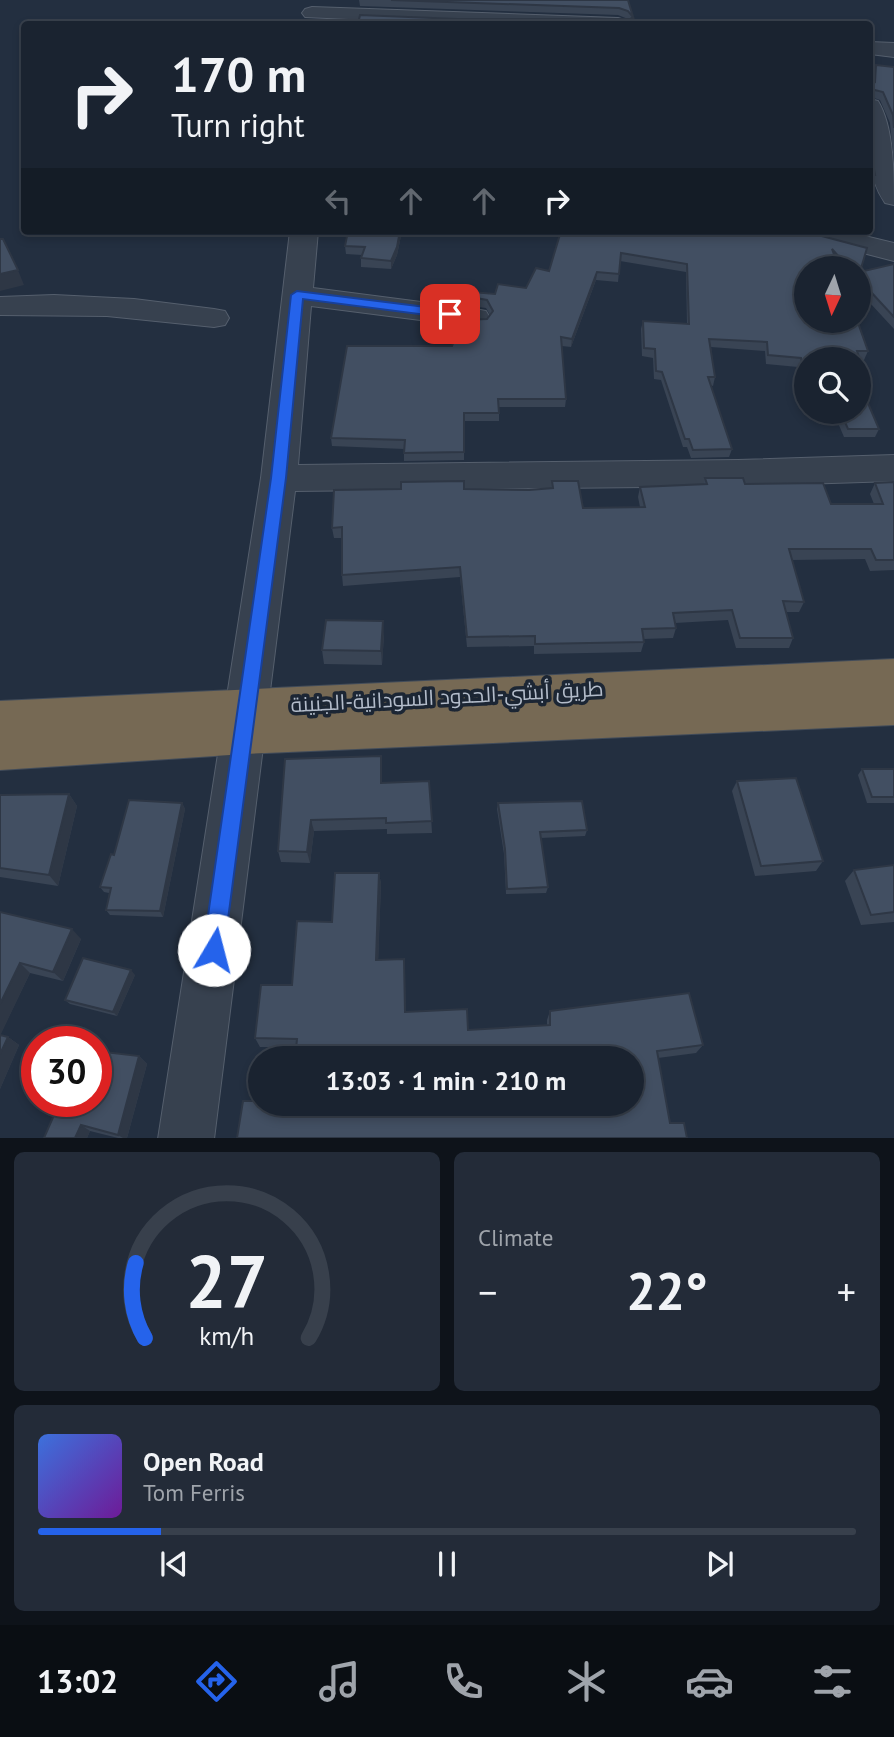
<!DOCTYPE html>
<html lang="en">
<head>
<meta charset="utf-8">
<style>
  :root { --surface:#1a2330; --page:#232b38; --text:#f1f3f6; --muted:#9fa4ab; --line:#38404c; --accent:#2563eb }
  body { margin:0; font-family:"PT Sans",Cairo,sans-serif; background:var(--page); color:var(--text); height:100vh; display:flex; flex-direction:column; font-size:26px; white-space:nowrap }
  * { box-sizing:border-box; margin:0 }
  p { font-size:23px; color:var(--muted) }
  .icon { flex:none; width:38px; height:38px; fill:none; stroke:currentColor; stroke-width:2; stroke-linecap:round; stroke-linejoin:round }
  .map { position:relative; height:1138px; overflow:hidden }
  .drawer { display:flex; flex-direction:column; gap:14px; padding:14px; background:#0e131a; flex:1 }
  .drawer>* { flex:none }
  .top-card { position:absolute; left:21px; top:21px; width:852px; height:214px; border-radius:7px; box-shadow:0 4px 10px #0003,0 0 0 2px var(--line); background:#1a2330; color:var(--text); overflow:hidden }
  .needle { width:46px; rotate:184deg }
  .buttons { position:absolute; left:794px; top:256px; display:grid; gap:14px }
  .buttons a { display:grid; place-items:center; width:77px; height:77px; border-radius:50%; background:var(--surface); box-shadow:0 4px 10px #0003,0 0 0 2px var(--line); font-size:35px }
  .speed { position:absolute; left:21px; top:1026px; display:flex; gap:14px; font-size:35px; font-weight:700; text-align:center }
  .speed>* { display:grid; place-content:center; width:91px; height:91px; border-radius:50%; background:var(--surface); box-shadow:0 4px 10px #0003,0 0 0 2px var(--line); line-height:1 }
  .speed .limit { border:10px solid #d22; background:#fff; color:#111 }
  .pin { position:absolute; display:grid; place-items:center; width:60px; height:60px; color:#fff; margin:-30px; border-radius:14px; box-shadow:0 4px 10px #0006 }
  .me { position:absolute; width:77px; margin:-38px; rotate:8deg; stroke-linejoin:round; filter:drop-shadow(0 0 5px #0008) }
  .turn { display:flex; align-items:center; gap:24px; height:147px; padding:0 35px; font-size:32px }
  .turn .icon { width:91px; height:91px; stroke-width:2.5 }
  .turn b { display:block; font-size:49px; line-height:60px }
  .lanes { display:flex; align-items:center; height:66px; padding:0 35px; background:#0003; justify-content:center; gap:35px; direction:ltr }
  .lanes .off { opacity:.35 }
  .big { font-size:52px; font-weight:600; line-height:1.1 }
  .drawer .widget { flex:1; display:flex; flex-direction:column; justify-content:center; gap:10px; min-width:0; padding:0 24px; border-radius:10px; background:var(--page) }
  .drawer .dial { align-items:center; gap:0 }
  .dial svg { height:182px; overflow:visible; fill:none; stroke:var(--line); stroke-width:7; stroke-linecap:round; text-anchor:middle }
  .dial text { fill:var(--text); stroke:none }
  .song { display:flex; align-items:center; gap:21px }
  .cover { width:84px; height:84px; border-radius:10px; background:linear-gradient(135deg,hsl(220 70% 55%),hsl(280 70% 35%)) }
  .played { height:7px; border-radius:4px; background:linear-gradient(90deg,var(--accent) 15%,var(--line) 15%) }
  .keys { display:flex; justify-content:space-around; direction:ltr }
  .heat { display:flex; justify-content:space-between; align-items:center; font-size:38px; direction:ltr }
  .drawer .tiles { flex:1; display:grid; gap:14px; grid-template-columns:1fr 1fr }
  .widget:last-child { grid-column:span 2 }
  .trip { position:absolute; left:248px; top:1046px; width:396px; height:70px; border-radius:35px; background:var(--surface); box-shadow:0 4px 10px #0003,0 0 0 2px var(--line); font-weight:600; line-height:70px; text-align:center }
  .dock { display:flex; height:112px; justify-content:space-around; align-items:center; background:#0a0e13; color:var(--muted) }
  .dock .icon { width:49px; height:49px }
  .dock .active { color:var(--accent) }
  .dock b { font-size:32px; color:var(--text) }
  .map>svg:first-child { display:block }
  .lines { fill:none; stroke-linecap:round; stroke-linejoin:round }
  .minor-casing { stroke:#555f6d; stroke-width:2 }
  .highway-casing { stroke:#424c5a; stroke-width:2 }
  .minor { fill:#37414f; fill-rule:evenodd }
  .highway { fill:#766954; fill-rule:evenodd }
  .wall { fill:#394454 }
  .shaded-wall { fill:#2e3745 }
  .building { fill:#424f62; stroke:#2e3745; stroke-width:2 }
  .route { fill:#2563eb; stroke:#184099; stroke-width:2 }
  .labels { text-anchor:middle; stroke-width:7; stroke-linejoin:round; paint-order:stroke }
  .street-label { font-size:21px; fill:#b3bcca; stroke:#1c2634 }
</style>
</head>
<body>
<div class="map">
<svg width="894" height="1139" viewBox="0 0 894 1139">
  <rect width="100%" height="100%" fill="#232f40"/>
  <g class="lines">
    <g class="minor-casing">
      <g id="minor">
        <path d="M312,7L618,18L625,20L629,24H457L305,17L302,13L305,9Z"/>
        <path d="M870,42L894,43V57L870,54Z"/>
        <path d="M870,99L878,101C894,127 894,175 894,205L885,203C864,173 868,132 870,99Z"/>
        <path d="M290,231H318L313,288L475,309L486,311L490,318L486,325L475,327L311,306L298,465L738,460L894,455V481L738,486L295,491L214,1139H158L261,478Z"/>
        <path d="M797,231H844L894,243V261L801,237Z"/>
        <path d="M54,295L134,299L214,309L225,311L229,318L225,325L214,327L107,316L0,315V297Z"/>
      </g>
    </g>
    <g class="highway-casing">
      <path id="highway" d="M894,659V725L245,754L0,770V701Z"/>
    </g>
    <use href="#minor" class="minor"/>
    <use href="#highway" class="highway"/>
  </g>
  <g class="wall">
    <path d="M359,0H628L634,20L457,19H628L618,15L360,6Z"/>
    <path d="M876,65L894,67V162L890,123L880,100L871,97L870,81L873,82L874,73Z"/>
    <path d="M870,148L875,175L872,183H870Z"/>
    <path d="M335,231H402L397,255L391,269L361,267V258L362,255L346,254L345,246L347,236H335Z"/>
    <path d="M561,231L867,248L860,272L894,264V329L859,291V268H807L868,351L864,360H860L866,378L863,386H861L879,429L875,437H844L838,423L819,424L813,411H859V359H807V409H806L798,367L766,364L765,351L711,347L715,377L713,386L710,385L732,449L729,457L691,458L687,447H683L661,380L654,379L653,358L642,356L641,329L643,321L687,324L686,272L620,261L618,282L596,280L571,347L562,346L566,399L565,407H499V421H464V460L404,461V449L332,446L331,438L487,319L490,315L486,308L470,306V297L526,288L549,271Z"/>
    <path d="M705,478L745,484L831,504H874L870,494L875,483L894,482V570L870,571L865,559L792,560L804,602L799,612H786L793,638L789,648H736L728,620L675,623L676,628L673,638L643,639L644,642L641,652L534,654V646L467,647L460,577L343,586L342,575V538H334L332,528L464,489L529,490L551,488L552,481L583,508L640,507L638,497L640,487L704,484Z"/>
    <path d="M384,635L382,665L324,664L322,650Z"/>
    <path d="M381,756L382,783L429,781L432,833L387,834V829L314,831L310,863L281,862L278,851Z"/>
    <path d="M862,769H894V803H867L858,775Z"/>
    <path d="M737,781L823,861L816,871L755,876L732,791Z"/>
    <path d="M69,794L77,806L58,886L0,877V795Z"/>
    <path d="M182,803L185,809L163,917L110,915L106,910L109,893L104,892L100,887L114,855Z"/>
    <path d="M498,803L587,830L585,836L540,838L548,887L546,893L506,894L504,854L497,809Z"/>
    <path d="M894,865V922L861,925L845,881L854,870Z"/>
    <path d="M379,873L381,884L378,960L404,959L406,1012L468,1030L547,1025V1020L550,1011L703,1045L696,1053L658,1058L670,1123L687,1138L632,1104L296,1047H260L255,1038L292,985L332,922Z"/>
    <path d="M0,912L81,939L63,981L30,973L0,1035L8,1037L19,1045L0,1089Z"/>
    <path d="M135,975L117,1016L70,1004L65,1000Z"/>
    <path d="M139,1056L147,1064L127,1138H118L90,1131L87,1138H44L59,1116Z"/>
  </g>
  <g class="shaded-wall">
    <path d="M400,231H402L397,255L391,269V261Z"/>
    <path d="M18,270L24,285L0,291V274Z"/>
    <path d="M597,272L596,280L571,347L572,339Z"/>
    <path d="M383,621L384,635L382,665L381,651Z"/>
    <path d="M69,794L77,806L58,886L49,875Z"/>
    <path d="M182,803L185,809L163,917L160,911Z"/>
    <path d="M311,820L314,831L310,863L307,852Z"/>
    <path d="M379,873L381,884L378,970L376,960Z"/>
    <path d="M72,929L81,939L63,981L53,972Z"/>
    <path d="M404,959L405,969L406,1021L405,1012Z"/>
    <path d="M20,963L30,973L0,1036V1004Z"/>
    <path d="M131,970L135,975L117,1016L113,1012Z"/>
    <path d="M8,1037L19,1045L0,1089V1054Z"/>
    <path d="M139,1056L147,1064L127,1138H123L118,1135Z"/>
    <path d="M81,1125L90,1131L87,1138H75Z"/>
  </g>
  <g class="building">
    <path d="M391,0H628L634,20L641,21L640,24H358L360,15L457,19H630L633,17L628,11L619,8Z"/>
    <path d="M876,65L894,67V128L893,115L883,92L871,89L870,124V81L875,82Z"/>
    <path d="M870,148L875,175H870Z"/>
    <path d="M348,231H400L397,247L391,261L361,258L365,247L345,246Z"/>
    <path d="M561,231H803L867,248L860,272L894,264V317L859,279V268H849L832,249L839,268H807V320H857L868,351H857L866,378L859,377V359H807V389L801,358L768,355L767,342L709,339L715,377H708L732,449L693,450L689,439H685L662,372L656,371L655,349L644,348L643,321L689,324L687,264L621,253L619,274L597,272L572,339L561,337L566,399H498L499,413H464V452L404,453L405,440L331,438L347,346H452L462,320L487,319L493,311L487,300L470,297L472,292L495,294L498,284L526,288L536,268L549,271Z"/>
    <path d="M0,239H3L18,270L0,274Z"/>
    <path d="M859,382L879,429H848L842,415L822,416L820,411H859Z"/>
    <path d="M705,478H743L745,484L823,483L831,504H883L875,483L894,482V560H876L871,549H789L804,602L783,601L793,638H740L732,610L673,613L676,628L642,629L644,642L535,644V636L467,637L460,567L342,575V527L332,528L334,490L401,489V482L464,481V489L529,490L553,488L552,481H578L583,508L645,507L640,487L707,484Z"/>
    <path d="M326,620L383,621L381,651L322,650Z"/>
    <path d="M381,756V783L429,781L432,821L386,823V818L311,820L307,852L278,851L285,759Z"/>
    <path d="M862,769H894V797H872Z"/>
    <path d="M796,778L823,861L761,866L737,781Z"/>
    <path d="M69,794L49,875L0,868V795Z"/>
    <path d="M129,800L182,803L160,911L106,910L111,888L100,887L111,854L114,855Z"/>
    <path d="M582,801L587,830L540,832L548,887L507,889L505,849L498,803Z"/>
    <path d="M894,865V912L871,915L854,870Z"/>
    <path d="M335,873H379L376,960L404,959L405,1012L467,1009L468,1030L550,1025V1011L689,993L703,1045L657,1051L670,1123H684L687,1138H237L243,1101H261V1104H632V1059H295L297,1039L255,1038L261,985H292L297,921L332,922Z"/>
    <path d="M0,912L72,929L53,972L20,963L0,1004Z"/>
    <path d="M83,958L131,970L113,1012L65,1000Z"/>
    <path d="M0,1035L8,1037L0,1054Z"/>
    <path d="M96,1051L139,1056L118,1135L81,1125L75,1138H44L54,1115L59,1116L64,1101H96Z"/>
  </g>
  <path class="route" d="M297,291L450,310L456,314L450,318L303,299L286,478L224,950L221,957L214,961L206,957L203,950L271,478L291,295Z"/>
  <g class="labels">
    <g class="street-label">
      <text transform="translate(447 697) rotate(-3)" y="7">طريق أبشي-الحدود السودانية-الجنينة</text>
    </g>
  </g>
</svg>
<div class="buttons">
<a><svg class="needle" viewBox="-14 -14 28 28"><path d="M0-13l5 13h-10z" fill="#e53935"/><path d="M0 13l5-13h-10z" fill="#9fa4ab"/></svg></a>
<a><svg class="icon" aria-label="search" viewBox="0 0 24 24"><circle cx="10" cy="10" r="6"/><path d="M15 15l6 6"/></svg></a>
</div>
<div class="speed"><div class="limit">30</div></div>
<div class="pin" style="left:450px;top:314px;background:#d93025"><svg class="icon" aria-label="arrive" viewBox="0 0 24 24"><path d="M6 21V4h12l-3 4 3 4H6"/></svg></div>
<svg class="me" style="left:214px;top:950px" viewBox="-20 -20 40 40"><circle r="19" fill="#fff"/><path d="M0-13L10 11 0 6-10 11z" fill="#2563eb"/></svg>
<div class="trip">13:03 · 1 min · 210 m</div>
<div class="top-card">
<div class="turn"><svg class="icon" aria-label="right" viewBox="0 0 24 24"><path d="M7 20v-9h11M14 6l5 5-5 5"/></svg><div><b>170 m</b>Turn right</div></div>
<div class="lanes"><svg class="icon off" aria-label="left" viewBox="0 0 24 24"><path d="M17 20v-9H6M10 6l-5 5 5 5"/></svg><svg class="icon off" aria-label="ahead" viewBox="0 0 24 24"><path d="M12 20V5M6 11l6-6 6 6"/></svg><svg class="icon off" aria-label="ahead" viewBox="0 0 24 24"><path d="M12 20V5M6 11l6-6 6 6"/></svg><svg class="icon" aria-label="right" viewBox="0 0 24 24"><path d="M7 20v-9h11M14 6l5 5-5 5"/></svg></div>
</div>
</div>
<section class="drawer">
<div class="tiles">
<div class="widget dial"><svg viewBox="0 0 100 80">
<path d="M14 69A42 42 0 1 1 86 69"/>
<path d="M14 69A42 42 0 0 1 10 36" stroke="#2563eb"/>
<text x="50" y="56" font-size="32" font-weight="700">27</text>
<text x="50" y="72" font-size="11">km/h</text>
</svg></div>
<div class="widget"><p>Climate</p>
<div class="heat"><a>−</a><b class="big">22°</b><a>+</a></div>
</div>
<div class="widget">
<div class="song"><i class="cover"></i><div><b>Open Road</b><p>Tom Ferris</p></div></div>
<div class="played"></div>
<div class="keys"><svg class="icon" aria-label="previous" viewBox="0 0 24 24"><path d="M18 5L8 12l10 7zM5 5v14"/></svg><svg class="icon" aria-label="pause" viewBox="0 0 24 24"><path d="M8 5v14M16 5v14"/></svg><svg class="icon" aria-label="next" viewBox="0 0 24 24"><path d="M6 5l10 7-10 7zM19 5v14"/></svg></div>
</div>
</div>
</section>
<nav class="dock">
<b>13:02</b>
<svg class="icon active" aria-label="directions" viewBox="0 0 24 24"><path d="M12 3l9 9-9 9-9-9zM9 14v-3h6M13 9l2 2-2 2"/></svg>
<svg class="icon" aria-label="music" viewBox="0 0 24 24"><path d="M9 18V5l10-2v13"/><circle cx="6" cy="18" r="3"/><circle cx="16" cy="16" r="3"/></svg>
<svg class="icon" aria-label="phone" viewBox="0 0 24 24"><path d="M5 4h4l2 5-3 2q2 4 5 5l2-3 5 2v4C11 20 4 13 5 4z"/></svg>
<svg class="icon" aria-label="climate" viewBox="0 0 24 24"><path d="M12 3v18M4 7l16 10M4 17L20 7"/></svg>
<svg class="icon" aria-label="car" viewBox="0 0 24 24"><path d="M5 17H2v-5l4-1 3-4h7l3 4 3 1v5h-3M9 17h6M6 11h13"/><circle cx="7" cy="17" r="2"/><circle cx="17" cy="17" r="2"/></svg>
<svg class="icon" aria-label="filters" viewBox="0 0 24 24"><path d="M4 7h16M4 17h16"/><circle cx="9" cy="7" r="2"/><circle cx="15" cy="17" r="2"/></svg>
</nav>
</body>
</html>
